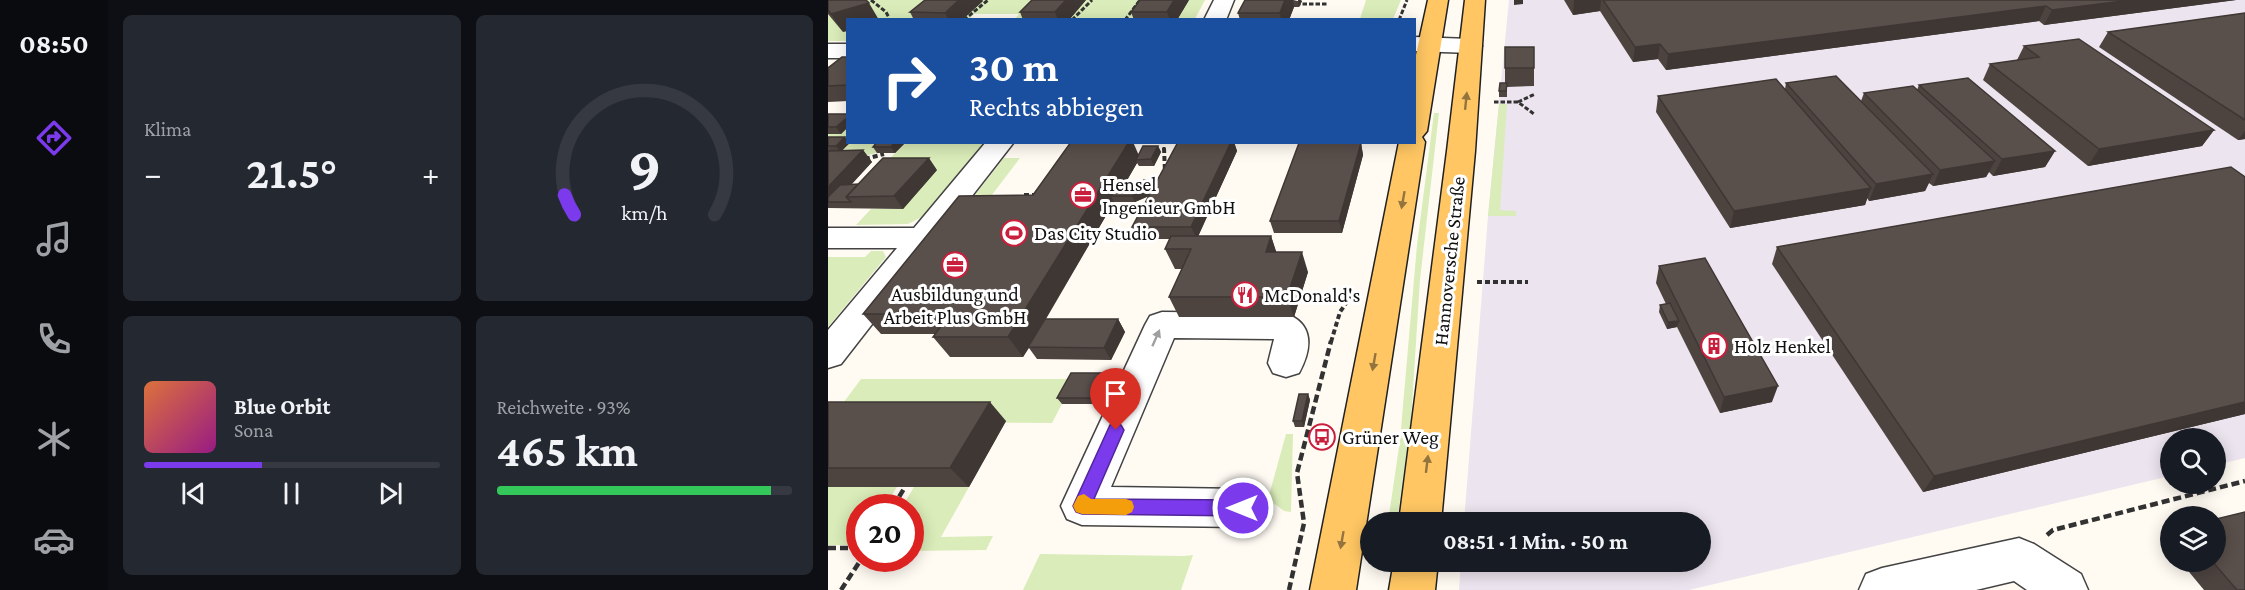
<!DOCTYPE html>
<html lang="de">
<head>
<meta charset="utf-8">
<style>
  :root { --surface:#171b24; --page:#242831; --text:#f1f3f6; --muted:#9ea1a6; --line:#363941; --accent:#7c3aed }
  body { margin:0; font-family:"Crimson Pro",serif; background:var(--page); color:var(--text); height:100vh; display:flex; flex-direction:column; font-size:22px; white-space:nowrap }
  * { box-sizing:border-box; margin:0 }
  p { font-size:20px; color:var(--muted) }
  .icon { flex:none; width:33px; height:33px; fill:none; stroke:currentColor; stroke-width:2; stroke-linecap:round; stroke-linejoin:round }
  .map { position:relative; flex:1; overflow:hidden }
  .panel { display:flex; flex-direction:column; gap:15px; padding:15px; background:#0d0f14; width:720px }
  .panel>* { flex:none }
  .banner { position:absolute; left:18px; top:18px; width:570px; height:126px; border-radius:0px; box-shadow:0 3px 15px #0003; background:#1a4fa0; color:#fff; overflow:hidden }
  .fabs { position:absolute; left:1332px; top:428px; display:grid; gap:12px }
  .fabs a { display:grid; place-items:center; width:66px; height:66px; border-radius:50%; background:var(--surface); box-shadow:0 3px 15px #0003; font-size:30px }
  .speed { position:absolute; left:18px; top:494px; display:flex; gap:12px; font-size:30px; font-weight:700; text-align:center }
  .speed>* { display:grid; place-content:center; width:78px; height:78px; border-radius:50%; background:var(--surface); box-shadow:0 3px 15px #0003; line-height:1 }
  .speed .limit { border:9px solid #d22; background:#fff; color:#111 }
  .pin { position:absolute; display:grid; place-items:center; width:51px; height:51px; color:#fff; margin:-62px -26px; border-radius:50% 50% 50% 0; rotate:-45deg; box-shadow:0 0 6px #0007 }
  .pin .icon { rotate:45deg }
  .me { position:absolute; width:66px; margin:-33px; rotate:270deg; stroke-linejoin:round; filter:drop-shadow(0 0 4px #0008) }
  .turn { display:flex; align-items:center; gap:21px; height:126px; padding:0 24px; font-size:27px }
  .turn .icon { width:78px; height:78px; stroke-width:2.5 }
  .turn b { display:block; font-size:42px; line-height:51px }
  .big { font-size:45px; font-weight:700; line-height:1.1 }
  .panel .widget { flex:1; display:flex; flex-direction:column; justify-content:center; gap:9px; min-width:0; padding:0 21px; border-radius:9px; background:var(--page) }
  .panel .dial { align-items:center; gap:0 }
  .dial svg { height:156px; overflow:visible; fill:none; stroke:var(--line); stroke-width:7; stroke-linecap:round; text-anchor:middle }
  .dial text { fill:var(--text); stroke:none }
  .song { display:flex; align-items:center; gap:18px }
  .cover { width:72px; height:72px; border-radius:9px; background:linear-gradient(135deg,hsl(20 70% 55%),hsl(310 70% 35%)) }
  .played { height:6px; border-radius:3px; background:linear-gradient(90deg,var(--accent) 40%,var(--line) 40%) }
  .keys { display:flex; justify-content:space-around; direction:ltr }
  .heat { display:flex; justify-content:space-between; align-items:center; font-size:33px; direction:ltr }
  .charge { height:9px; border-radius:4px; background:linear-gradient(90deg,#34c759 93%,var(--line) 0) }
  .panel .tiles { flex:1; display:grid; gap:15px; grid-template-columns:repeat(2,1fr) }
  .trip { position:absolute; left:532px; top:512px; width:351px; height:60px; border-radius:30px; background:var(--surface); box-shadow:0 3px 15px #0003; font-weight:700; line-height:60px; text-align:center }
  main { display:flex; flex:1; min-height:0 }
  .dock { display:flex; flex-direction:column; width:108px; justify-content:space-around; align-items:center; background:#090b0e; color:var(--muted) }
  .dock .icon { width:42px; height:42px }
  .dock .on { color:var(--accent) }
  .dock b { font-size:27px; color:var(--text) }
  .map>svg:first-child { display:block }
  .industrial { fill:#ece4ee }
  .green { fill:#daecb9 }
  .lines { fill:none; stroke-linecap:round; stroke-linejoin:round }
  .minor-casing { stroke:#434343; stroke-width:3 }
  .major-casing { stroke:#212121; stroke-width:3 }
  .path-far2 { stroke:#323232; stroke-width:3; stroke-dasharray:4.5 2; stroke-linecap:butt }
  .path-far1 { stroke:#323232; stroke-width:4; stroke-dasharray:5 3; stroke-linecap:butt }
  .path { stroke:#323232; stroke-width:4.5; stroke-dasharray:8 4; stroke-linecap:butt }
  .minor { fill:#fff; fill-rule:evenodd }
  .major { fill:#ffc663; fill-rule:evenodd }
  .wall { fill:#4d4440 }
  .shaded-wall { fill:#3e3734 }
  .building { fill:#594f4b; stroke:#3e3734; stroke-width:1.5 }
  .oneway { fill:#93743e }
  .oneway2 { fill:#9f9f9f }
  .route { fill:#7c3aed; stroke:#51269a; stroke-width:1.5 }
  .slow { fill:#f59e0b }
  .labels { text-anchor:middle; stroke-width:6; stroke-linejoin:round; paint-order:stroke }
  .poi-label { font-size:20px; fill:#101010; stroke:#fff; text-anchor:start }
  .street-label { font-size:20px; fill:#101010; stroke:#fff }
</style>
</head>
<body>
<main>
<nav class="dock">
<b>08:50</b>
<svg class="icon on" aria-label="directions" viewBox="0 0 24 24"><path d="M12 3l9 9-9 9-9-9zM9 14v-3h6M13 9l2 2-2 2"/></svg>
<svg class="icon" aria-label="music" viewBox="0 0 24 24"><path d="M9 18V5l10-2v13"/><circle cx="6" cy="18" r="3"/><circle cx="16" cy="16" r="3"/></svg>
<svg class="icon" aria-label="phone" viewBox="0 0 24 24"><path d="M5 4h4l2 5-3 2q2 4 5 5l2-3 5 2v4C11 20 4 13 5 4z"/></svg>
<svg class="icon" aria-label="climate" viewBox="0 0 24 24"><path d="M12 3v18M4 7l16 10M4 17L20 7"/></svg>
<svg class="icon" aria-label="car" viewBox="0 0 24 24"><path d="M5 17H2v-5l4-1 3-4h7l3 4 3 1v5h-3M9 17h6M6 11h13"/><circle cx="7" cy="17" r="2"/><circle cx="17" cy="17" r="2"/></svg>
</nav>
<section class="panel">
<div class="tiles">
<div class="widget"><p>Klima</p>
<div class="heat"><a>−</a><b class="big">21.5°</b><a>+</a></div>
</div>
<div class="widget dial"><svg viewBox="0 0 100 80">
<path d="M14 69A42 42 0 1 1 86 69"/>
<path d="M14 69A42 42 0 0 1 9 59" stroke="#7c3aed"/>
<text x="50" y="56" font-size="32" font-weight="700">9</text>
<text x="50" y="72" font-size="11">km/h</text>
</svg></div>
<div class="widget">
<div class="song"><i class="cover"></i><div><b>Blue Orbit</b><p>Sona</p></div></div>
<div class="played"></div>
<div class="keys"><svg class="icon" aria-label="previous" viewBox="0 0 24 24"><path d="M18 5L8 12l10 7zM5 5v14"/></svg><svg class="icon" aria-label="pause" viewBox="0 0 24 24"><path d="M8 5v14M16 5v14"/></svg><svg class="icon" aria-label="next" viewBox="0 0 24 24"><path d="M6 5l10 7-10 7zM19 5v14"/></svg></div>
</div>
<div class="widget"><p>Reichweite · 93%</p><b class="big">465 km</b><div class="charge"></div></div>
</div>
</section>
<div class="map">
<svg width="1417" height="590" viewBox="0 0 1417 590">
  <rect width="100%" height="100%" fill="#fffbf3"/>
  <path class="industrial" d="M681,0H1417V458L1388,465V438H1342V476L861,590H631L633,561H873V522H636L660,216Z"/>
  <g class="green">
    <path d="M0,0H377L367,19H187L191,14H146L140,20H20L19,41H0Z"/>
    <path d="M538,0H573L565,19H532Z"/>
    <path d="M671,104H679L672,210L688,211V216H660Z"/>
    <path d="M606,113H611L592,280L583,420L569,522H560L572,440L589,245Z"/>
    <path d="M19,127L20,142L157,143L94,217L80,224L28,225L43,209L75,208L30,191L76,144L38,156L2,158L0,134Z"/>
    <path d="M176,158H192L157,204H140Z"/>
    <path d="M43,251H55L58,257L0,327V257H37Z"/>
    <path d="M33,379H247L224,423L1,422Z"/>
    <path d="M458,434H465L463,512L456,511L440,499Z"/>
    <path d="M0,487H69L56,507H32L31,545H0Z"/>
    <path d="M86,487H141L113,537L165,536L158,550L83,551L82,507H74Z"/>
    <path d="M212,554L356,556L365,555L353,590H195Z"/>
  </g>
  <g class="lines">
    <g class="minor-casing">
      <g id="minor">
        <path d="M386,0H406L398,20H376Z"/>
        <path d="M586,37L643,39L651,41L654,46L651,51L643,53L586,51Z"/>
        <rect x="0" y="44" width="20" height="14"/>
        <path d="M158,142H186L13,364L0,368V330L69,248H0V228H86Z"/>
        <path d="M334,312L456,313C487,323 484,349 471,373L458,377L445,373L440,363L446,339L346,338L283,487L415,489L430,495L436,508L430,521L415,527L254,525L239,519L233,506L239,493L317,325L322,316Z"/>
        <path d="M1191,538L1206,544L1253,574L1260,590H1199L1186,581L1148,590H1031L1038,574L1054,568Z"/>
      </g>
    </g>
    <g class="major-casing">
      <g id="major">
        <path d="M600,0H620L599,131L594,137L597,142L528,590H482L571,142H586V64Z"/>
        <path d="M637,0H657L647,151L613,522H571L619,151Z"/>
        <path d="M566,561H610L607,590H561Z"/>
      </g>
    </g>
    <g class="path-far2">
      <path d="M43,0L58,12L61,18"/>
      <path d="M468,4H500"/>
      <path d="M136,20L160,0"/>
      <path d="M244,20L264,0"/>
      <path d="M297,20L312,0"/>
      <path d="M571,20L579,0"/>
      <path d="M666,102H690L706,114"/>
      <path d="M690,102L707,94"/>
      <path d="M336,147V150"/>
    </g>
    <g class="path-far1">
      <path d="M336,148L337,172"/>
      <path d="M37,159L56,154"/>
      <path d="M196,195H210"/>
      <path d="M649,282H700"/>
      <path d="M503,342L512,312L523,296"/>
    </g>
    <g class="path">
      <path d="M65,507L77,487"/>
      <path d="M1219,535L1225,530L1417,481"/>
      <path d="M0,548H32"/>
      <path d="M13,590L34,558"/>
      <path d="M461,590L476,523L469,473L503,341"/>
    </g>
    <use href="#minor" class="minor"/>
    <use href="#major" class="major"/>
  </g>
  <g class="wall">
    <path d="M0,0L15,32L0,14Z"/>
    <path d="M97,0H154L155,1L134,20H86L82,12Z"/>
    <path d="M258,0L241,20H195L192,12Z"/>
    <path d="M361,0L349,20H306L303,12Z"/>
    <path d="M417,0L474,1L471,7H466L461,20H412L410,13Z"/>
    <path d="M736,0H1408L1216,25L1211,21L838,70L830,59L805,62L772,11L745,15Z"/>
    <path d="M1417,13V139L1410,140L1271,47L1280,32Z"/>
    <path d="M1196,46L1386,130L1374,146L1260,166L1155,80L1162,64L1189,60Z"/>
    <path d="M706,47V86L679,87V97H671V91L677,83V68Z"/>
    <path d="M20,57V101L0,102V67Z"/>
    <path d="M958,83L1033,101L1036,93L1089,90L1091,85L1227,151L1217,167L1165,176L1161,172L1158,177L1105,186L1101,183L1097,191L1041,201L1039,198L1037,205L902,228L828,112L830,96L957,89Z"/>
    <path d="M0,114H20V127L13,134H0Z"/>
    <path d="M0,137L22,142L14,151L35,150L44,162L23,185L30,184L109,170L75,209L0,208Z"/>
    <path d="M49,142H76L77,143L67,153H49L45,147Z"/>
    <path d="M350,142H406L409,151L370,236H443L448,252L480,272L466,317H351L341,297L354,269H347L337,249L342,239H310L304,227L321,196L307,202H286L218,319H290L297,332L283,360L209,359L201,348L195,357H122L105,337L108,334H53L35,314L205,195L311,155L330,146L333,152L326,166H311L309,163L295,187H304L329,181Z"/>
    <path d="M533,143L535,155L514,233H446L442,221Z"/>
    <path d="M1417,177V414L1095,492L944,264L949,247Z"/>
    <path d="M831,266L944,402L892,413L849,327L839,329L831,312L832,305L838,304L828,283Z"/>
    <path d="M290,373L294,379L282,404H234L229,398Z"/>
    <path d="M480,394L482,400L476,427H467L465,421Z"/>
    <path d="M0,402L178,421L141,487H0Z"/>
    <path d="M1342,537V550L1336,543Z"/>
    <path d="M1352,561H1388L1417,590H1376Z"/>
  </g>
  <g class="shaded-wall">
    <path d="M131,0H154L155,1L134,20H121L117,13Z"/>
    <path d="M238,0H258L241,20H230L227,12Z"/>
    <path d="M346,0H361L349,20H342L339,12Z"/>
    <path d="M457,0H469L465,1L466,7L461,20H453L452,13Z"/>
    <path d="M470,0H473L474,1L471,7Z"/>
    <path d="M686,0H695V4L686,5Z"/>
    <path d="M746,0H773L772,11L745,15Z"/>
    <path d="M1303,0H1408L1216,25L1224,10Z"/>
    <path d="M41,3L51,20H20V31L15,32L3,14Z"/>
    <path d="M1218,6L1211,21L838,70L840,54Z"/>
    <path d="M832,44L830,59L805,62L807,47Z"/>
    <path d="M20,117V127L13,134L8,127Z"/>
    <path d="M1386,130L1374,146L1260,166L1271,149Z"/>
    <path d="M1417,131V139L1410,140Z"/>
    <path d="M17,137L20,140V142L22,143L12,152L8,146Z"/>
    <path d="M67,142L77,143L67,153L63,147Z"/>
    <path d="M301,142H305L312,158L308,160L309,163L290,196H283L286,202L195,357L180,337Z"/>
    <path d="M403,142H406L409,151L369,239L363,227Z"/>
    <path d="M533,143L535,155L514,233L511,221Z"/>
    <path d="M330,146L333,152L326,166L323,159Z"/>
    <path d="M35,150L44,162L7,202H0V187Z"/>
    <path d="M1227,151L1217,167L1165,176L1174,159Z"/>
    <path d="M101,158L109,170L75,209L66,196Z"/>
    <path d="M1167,161L1158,177L1105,186L1112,170Z"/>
    <path d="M1105,174L1097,191L1041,201L1048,184Z"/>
    <path d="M320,188L323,195L307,202L304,196Z"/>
    <path d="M1043,188L1037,205L902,228L906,211Z"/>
    <path d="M443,236L450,257L438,252Z"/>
    <path d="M474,252L480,272L466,317L459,297Z"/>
    <path d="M290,319L297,332L283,360L276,348Z"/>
    <path d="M851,321L849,327L839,329L840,322Z"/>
    <path d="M290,373L294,379L282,404L278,398Z"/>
    <path d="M950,386L944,402L892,413L896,397Z"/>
    <path d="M480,394L482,400L476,427L474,421Z"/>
    <path d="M162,402L178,421L141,487L122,468Z"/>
    <path d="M1417,402V414L1095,492L1106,476Z"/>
  </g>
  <g class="building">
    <path d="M0,0H38L41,3L3,14L0,10Z"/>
    <path d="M97,0H131L117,13L82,12Z"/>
    <path d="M204,0H238L227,12H192Z"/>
    <path d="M312,0H346L339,12H303Z"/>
    <path d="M417,0H457L452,13H410Z"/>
    <path d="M775,0H1303L1224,10L1218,6L840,54L832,44L807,47Z"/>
    <path d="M1417,13V120L1280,32Z"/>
    <path d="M1251,39L1386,130L1271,149L1162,64L1211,57L1196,46Z"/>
    <rect x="677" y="47" width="29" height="21"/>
    <path d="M14,57H20V85L0,86V68Z"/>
    <path d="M1008,76L1105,174L1048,184L958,83Z"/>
    <path d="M1140,78L1227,151L1174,159L1091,85Z"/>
    <path d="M948,79L1043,188L906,211L830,96Z"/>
    <path d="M672,83H679L678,91H671Z"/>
    <path d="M1085,86L1167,161L1112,170L1036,93Z"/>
    <path d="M0,114H20V117L8,127H0Z"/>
    <path d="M0,137H17L8,146H0Z"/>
    <path d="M49,142H67L63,147H45Z"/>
    <path d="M243,142H301L180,337H105L122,314H35L131,196L205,195Z"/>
    <path d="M350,142H403L363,227H304Z"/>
    <path d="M471,143H533L511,221H442Z"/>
    <path d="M315,146H330L323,159L308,160Z"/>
    <path d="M35,150L0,187V151Z"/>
    <path d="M55,158H101L66,196L18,197Z"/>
    <path d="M1403,167L1417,177V402L1106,476L949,247Z"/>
    <path d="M316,180L329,181L325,189L320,188L304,196H283L289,187H304Z"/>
    <path d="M30,184L18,197L23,202H0V197L12,185Z"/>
    <path d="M343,236H443L438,252H474L459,297H341L363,249H337Z"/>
    <path d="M877,258L950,386L896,397L831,266Z"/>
    <path d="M842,303L851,321L840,322L832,305Z"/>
    <path d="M217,319H290L276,348L200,347Z"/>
    <path d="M243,373H290L278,398H229Z"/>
    <path d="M471,394H480L474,421H465Z"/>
    <path d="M0,402H162L122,468H0Z"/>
    <path d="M1417,512V590H1409L1384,561H1388V519Z"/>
  </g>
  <defs><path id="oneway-solid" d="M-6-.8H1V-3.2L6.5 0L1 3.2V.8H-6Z" transform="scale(1.5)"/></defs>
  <g class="oneway">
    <use href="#oneway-solid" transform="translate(638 101) rotate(-84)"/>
    <use href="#oneway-solid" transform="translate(575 200) rotate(100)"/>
    <use href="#oneway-solid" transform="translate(546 362) rotate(100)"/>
    <use href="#oneway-solid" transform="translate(599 464) rotate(-83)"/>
    <use href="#oneway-solid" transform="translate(514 540) rotate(100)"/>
  </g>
  <use class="oneway2" href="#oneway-solid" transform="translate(328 338) rotate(-66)"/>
  <path class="route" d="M288,424L293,425L296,430L266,499L415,500L421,502L424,508L421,513L415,516L254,514L248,512L245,506L282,425Z"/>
  <path class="slow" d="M256,494L263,499H298L304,501L306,507L304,512L298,515L254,514L248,512L245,506L250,496Z"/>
  <defs>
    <g id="office-ring" transform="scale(1.35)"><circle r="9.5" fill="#fff" stroke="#c91f3c" stroke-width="1.5"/><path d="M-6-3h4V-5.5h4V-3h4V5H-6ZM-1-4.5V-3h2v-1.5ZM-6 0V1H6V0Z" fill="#c91f3c"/></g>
    <g id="stadium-ring" transform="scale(1.35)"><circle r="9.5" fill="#fff" stroke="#c91f3c" stroke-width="1.5"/><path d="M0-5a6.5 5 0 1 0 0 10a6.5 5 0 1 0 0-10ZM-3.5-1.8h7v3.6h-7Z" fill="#c91f3c"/></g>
    <g id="restaurant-ring" transform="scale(1.35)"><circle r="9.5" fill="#fff" stroke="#c91f3c" stroke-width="1.5"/><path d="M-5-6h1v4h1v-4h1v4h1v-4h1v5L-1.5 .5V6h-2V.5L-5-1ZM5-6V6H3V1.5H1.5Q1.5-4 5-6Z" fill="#c91f3c"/></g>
    <g id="building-ring" transform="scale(1.35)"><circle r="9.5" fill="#fff" stroke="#c91f3c" stroke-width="1.5"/><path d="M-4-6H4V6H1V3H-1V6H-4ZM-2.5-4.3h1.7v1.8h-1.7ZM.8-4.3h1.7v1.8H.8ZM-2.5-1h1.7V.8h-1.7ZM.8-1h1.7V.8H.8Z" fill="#c91f3c"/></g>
    <g id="bus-ring" transform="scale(1.35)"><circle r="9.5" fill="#fff" stroke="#c91f3c" stroke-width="1.5"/><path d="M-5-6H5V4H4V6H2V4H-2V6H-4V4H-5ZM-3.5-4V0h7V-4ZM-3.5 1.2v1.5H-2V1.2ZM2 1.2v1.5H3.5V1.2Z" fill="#c91f3c"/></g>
  </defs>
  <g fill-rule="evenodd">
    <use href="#office-ring" x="255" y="195"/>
    <use href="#stadium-ring" x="186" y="233"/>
    <use href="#office-ring" x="127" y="265"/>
    <use href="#restaurant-ring" x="417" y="295"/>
    <use href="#building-ring" x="886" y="346"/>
    <use href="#bus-ring" x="494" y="437"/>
  </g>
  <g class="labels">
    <g class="poi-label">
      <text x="274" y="191">Hensel<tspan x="274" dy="23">Ingenieur GmbH</tspan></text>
      <text x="206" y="240">Das City Studio</text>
      <text x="127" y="301" text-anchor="middle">Ausbildung und<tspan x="127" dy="23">Arbeit Plus GmbH</tspan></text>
      <text x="436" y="302">McDonald's</text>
      <text x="906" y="353">Holz Henkel</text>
      <text x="514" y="444">Grüner Weg</text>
    </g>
    <g class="street-label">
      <text transform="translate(621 261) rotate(-84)" y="7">Hannoversche Straße</text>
    </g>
  </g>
</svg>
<div class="fabs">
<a><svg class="icon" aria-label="search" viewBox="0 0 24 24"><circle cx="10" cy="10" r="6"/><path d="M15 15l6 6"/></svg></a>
<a><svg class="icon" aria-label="layers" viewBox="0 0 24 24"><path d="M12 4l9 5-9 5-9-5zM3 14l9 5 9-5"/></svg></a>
</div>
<div class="speed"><div class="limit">20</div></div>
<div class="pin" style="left:288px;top:430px;background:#d93025"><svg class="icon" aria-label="arrive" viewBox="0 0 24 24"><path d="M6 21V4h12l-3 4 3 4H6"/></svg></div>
<svg class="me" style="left:415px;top:508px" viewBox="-20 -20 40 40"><circle r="17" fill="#7c3aed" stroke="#fff" stroke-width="3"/><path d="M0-11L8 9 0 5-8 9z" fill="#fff"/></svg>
<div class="trip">08:51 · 1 Min. · 50 m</div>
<div class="banner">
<div class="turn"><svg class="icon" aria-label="right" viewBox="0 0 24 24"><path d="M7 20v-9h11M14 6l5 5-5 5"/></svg><div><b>30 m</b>Rechts abbiegen</div></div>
</div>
</div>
</main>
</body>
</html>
